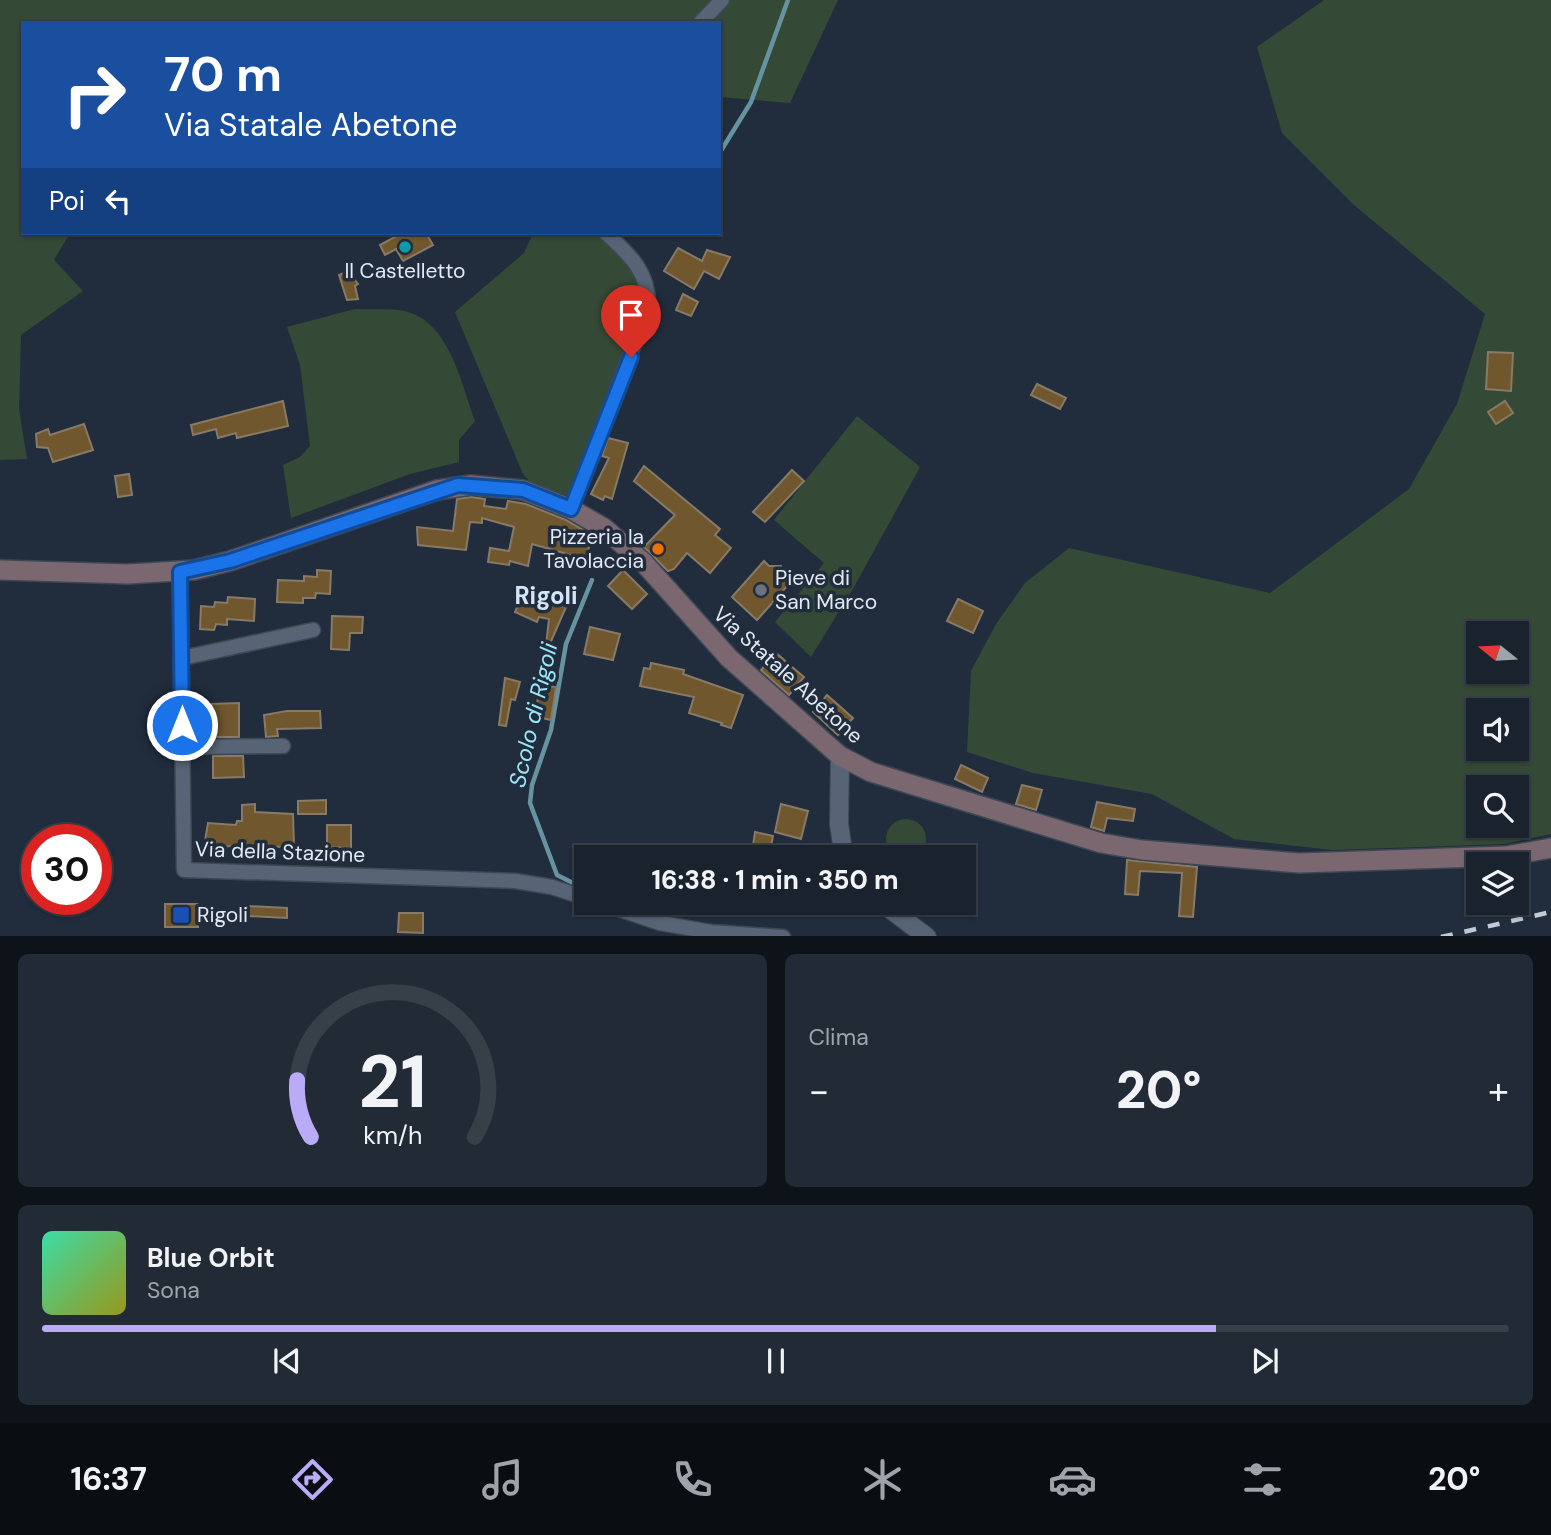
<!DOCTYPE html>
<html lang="it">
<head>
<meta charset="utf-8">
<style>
  :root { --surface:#19222d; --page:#222a35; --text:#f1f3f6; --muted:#9fa4aa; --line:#373f49; --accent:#b9abf7 }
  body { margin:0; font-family:"DM Sans",sans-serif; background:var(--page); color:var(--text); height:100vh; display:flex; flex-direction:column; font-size:26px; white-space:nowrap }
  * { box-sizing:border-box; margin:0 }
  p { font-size:23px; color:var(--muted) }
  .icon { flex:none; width:38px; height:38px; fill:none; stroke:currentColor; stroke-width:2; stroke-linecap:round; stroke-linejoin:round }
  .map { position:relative; height:936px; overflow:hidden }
  .sheet { display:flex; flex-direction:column; gap:18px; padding:18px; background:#0e1319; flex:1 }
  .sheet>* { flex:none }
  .top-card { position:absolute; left:21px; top:21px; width:700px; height:214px; border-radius:0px; box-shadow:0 2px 5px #0004,0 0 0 2px var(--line); background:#1a4fa0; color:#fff; overflow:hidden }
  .needle { width:46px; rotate:288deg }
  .buttons { position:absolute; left:1466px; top:621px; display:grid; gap:14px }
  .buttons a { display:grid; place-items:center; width:63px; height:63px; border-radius:0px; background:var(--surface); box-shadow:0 2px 5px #0004,0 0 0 2px var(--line); font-size:35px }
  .speed { position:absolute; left:21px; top:824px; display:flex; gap:14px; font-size:35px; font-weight:700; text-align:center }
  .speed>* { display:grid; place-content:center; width:91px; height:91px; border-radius:50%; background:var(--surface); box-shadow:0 2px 5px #0004,0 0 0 2px var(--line); line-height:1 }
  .speed .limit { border:10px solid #d22; background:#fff; color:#111 }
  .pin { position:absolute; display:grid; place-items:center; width:60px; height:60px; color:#fff; margin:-72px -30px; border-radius:50% 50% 50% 0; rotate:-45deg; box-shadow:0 0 7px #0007 }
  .pin .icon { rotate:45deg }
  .me { position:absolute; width:77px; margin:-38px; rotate:0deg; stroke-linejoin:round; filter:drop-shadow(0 0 5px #0008) }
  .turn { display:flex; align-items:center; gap:24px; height:147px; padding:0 28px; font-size:32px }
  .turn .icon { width:91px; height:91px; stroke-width:2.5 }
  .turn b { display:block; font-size:49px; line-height:60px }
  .then { display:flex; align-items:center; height:66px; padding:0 28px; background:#0003; gap:14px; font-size:26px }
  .big { font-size:52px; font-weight:800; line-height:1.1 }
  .sheet .card { flex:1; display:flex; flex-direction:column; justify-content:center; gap:10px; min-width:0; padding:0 24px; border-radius:10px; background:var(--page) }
  .sheet .dial { align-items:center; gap:0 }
  .dial svg { height:182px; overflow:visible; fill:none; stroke:var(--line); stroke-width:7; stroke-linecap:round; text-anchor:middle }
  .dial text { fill:var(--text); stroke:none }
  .song { display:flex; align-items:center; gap:21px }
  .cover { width:84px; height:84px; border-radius:10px; background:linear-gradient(135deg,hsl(160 70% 55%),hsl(60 70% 35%)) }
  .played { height:7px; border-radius:4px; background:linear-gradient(90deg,var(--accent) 80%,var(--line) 80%) }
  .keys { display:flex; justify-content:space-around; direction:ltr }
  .heat { display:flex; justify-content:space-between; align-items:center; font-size:38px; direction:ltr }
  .sheet .tiles { flex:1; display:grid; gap:18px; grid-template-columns:1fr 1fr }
  .card:last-child { grid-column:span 2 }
  .trip { position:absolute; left:574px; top:845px; width:402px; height:70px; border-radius:0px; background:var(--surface); box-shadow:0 2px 5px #0004,0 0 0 2px var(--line); font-weight:800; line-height:70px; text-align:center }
  .dock { display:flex; height:112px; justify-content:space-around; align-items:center; background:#0a0e12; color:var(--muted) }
  .dock .icon { width:49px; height:49px }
  .dock .active { color:var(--accent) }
  .dock b { font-size:32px; color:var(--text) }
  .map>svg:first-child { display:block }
  .green { fill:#354a36; fill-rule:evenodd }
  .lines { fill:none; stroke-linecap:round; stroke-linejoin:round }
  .stream { stroke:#6693a1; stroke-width:4.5 }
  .building { fill:#70572d; stroke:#877a67; stroke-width:2 }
  .minor-casing { stroke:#3e4855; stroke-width:17 }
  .tertiary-casing { stroke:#3e4855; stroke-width:20 }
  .secondary-casing { stroke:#3e4855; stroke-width:22 }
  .minor { stroke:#566475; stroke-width:14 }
  .tertiary { stroke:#566475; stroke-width:18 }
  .secondary { stroke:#7a676f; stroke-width:19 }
  .rail { stroke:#c0c9d4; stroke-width:4.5; stroke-dasharray:12 12; stroke-linecap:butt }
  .route-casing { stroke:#114b97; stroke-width:18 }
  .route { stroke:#1a73e8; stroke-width:12 }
  .culture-dot { fill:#0f9aa8; stroke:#212d3c; stroke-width:2.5 }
  .food-dot { fill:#e8710a; stroke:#212d3c; stroke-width:2.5 }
  .worship-dot { fill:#6b7280; stroke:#212d3c; stroke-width:2.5 }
  .transit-dot { fill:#1a4fb4; stroke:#212d3c; stroke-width:2.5 }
  .labels { text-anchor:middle; stroke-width:7; stroke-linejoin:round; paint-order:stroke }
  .poi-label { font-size:21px; fill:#e1e9f4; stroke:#212d3c; text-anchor:start }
  .street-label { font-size:21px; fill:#e1e9f4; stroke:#212d3c }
  .water-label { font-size:23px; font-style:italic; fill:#9ce6fa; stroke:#212d3c }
  .quarter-label { font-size:24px; font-weight:bold; fill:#d5e5f9; stroke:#212d3c }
</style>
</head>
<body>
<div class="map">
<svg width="1551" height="937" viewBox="0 0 1551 937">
  <rect width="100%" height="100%" fill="#212d3c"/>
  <g class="green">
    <path d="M0,0H838L790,103L719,97V23H23V233H70L54,260L83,291L21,335L19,409L27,459L0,460Z"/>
    <path d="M1324,0H1551V834L1504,844L1332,850L1234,839L1152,794L1033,773L967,752L971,671L996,624L1025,583L1069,548L1270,593L1409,489L1457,404L1485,314L1354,205L1282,133L1257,47ZM1479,634H1517V672H1479ZM1479,710H1517V749H1479ZM1479,788H1517V826H1479Z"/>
    <path d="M533,233H594L637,271L640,307L569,496L531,483L523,474L455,312L524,253Z"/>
    <path d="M355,309C371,310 389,308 404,311C450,321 461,384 475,421L459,440V462L410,474L291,518L283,465L300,457L310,446L300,365L287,327Z"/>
    <path d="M857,416L920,467L854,587L811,657L775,622L824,563L774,520Z"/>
    <circle cx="906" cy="839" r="20"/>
  </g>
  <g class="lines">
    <g class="stream">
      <path d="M719,154L751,102L788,0"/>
      <path d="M579,886L557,875L530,803L532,785L551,730L566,644L592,580"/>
    </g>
  </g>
  <g class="building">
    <path d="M402,233H426L433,245L403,261L396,249L385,255L380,245Z"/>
    <path d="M678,248L702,261L707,250L730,257L719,279L704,271L694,289L664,271Z"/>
    <path d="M348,271L358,284L355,286L358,299L347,300L339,275Z"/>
    <path d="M683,294L698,302L691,316L676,310Z"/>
    <path d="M1488,352L1513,353L1511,391L1486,389Z"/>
    <path d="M1037,384L1066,398L1060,409L1031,395Z"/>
    <path d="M283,401L288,426L237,438L236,433L218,438L216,429L193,435L191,425Z"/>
    <path d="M1505,401L1513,413L1496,424L1488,412Z"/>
    <path d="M84,424L93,450L53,462L48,448L37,447L36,434L48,429L50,435Z"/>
    <path d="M608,438L628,443L612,499L605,496L603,500L591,494L609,458L602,456Z"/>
    <path d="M644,466L720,529L715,535L731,548L710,573L687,553L674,569L668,571L644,547L675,515L634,481Z"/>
    <path d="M792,470L804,481L765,522L753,512Z"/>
    <path d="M129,474L132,495L118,497L115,476Z"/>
    <path d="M471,497L485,499L484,506L506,509L508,501L526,504L566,520L593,536L585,559L532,544L528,566L510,561L509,565L488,562L490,548L509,551L514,527L482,518V523L470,522L466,550L418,545L417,527L453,531L457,499Z"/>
    <path d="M764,561L769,566H781L784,579L789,584L757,620L732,597Z"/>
    <path d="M317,570L331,571L330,594L316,593L315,598H303V603L277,602L278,580L304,581V576L317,577Z"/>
    <path d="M623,570L647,594L632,609L608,586Z"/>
    <path d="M525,589L566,607L549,646L546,645L549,619L539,617L537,622L515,612Z"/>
    <path d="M228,597L255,599L254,621L227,619V625L216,624L214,630L200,629L201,606L214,607L215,602L227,603Z"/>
    <path d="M958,599L983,611L973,633L947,621Z"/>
    <path d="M332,616L363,617L362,633H350L349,650L331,649Z"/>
    <path d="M590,627L620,634L613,660L584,654Z"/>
    <path d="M776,653L804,677L789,695L761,670Z"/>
    <path d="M651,663L684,670L683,674L743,695L731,728L721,725L722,723L689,713L694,697L640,686L644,668L650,669Z"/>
    <path d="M505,678L520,682L515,700L511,699L506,726L499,725Z"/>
    <path d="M540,685L556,687L551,720L541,718L542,705L537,704Z"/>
    <path d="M827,695L853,718L838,735L813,712Z"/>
    <path d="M239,703V737H213L211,704Z"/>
    <path d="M287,711H320L321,728L277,729L278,736L266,737L264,715Z"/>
    <path d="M213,756H243L244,777L213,778Z"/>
    <path d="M961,765L988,778L982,792L955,779Z"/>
    <path d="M1022,785L1042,790L1036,810L1016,804Z"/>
    <path d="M326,800V814H298V801Z"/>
    <path d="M1097,802L1135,809L1133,821L1107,818L1104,831L1091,827Z"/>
    <path d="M255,804V812L293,814L294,847L204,846L208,823L236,825L237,821H242V805Z"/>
    <path d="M781,804L808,811L801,839L775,832Z"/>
    <path d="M327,825H351V848L327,847Z"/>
    <path d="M755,832L773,836L769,856L752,853Z"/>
    <path d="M1127,860L1197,867L1193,917L1179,916L1182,873L1140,871L1138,895L1125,894Z"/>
    <rect x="165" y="904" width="33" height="23"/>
    <path d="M247,906L287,908V918L247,916Z"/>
    <path d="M399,913H423V933L398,932Z"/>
  </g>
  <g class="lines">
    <g class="minor-casing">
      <g id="minor">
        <path d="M700,23L722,0"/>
        <path d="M571,509L648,308C650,273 630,255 606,233"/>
        <path d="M180,571L184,870L515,881L552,887L586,898"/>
        <path d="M182,658L313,630"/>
        <path d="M183,747L283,746"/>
        <path d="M601,903L660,923L711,932L783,937"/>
      </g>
    </g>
    <g class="tertiary-casing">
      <g id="tertiary">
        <path d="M840,756L839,824L844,858"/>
        <path d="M882,903L927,937"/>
      </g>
    </g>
    <g class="secondary-casing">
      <path id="secondary" d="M0,570L128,574L194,570L230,561L437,490L471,485L523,490L571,509L604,528L643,562L729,658L840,756L871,772L1101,843L1142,850L1299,863L1506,856L1551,848"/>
    </g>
    <use href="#minor" class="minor"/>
    <use href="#tertiary" class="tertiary"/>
    <use href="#secondary" class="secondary"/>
    <path class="rail" d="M1441,937L1551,912"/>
  </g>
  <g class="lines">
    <g class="route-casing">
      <path id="route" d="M182,725L180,572L230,561L458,485L523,490L571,509L631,357"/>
    </g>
    <use href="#route" class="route"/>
  </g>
  <circle class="culture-dot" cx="405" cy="247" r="7"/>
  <circle class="food-dot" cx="658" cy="549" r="7"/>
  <circle class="worship-dot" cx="761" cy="590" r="7"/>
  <rect class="transit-dot" x="172" y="906" width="18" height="18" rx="3.5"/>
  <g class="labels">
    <g class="poi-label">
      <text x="405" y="278" text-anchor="middle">Il Castelletto</text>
      <text x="644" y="544" text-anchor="end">Pizzeria la<tspan x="644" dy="24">Tavolaccia</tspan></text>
      <text x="775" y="585">Pieve di<tspan x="775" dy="24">San Marco</tspan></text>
      <text x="197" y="922">Rigoli</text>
    </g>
    <g class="street-label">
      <text transform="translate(788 675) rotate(42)" y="7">Via Statale Abetone</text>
      <text transform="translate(280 852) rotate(2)" y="7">Via della Stazione</text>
    </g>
    <g class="water-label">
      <text transform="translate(533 715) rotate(-77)" y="8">Scolo di Rigoli</text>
    </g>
    <g class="quarter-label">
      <text x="546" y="604">Rigoli</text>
    </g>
  </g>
</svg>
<div class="buttons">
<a><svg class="needle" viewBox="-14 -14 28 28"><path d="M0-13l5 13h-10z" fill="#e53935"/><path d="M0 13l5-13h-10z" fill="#9fa4aa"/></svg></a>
<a><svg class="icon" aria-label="sound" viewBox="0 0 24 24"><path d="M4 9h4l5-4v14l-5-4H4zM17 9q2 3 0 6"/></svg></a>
<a><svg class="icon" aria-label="search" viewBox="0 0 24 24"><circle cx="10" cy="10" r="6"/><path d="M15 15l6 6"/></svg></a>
<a><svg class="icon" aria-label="layers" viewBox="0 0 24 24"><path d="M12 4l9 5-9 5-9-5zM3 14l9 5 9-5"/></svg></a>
</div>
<div class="speed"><div class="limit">30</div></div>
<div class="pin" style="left:631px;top:357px;background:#d93025"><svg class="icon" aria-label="arrive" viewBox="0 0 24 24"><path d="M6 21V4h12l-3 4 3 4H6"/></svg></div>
<svg class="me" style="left:182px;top:725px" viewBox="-20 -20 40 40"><circle r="17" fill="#1a73e8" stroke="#fff" stroke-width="3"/><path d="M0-11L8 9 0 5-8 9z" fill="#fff"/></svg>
<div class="trip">16:38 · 1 min · 350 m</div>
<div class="top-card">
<div class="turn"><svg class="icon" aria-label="right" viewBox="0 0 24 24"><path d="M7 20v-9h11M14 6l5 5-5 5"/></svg><div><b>70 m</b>Via Statale Abetone</div></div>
<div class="then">Poi<svg class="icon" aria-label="left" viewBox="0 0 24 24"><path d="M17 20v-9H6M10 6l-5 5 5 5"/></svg></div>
</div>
</div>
<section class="sheet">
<div class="tiles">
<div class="card dial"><svg viewBox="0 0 100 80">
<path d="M14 69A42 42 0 1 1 86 69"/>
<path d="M14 69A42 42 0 0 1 8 44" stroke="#b9abf7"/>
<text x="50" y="56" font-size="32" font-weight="700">21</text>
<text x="50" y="72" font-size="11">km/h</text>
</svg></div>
<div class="card"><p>Clima</p>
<div class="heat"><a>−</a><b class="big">20°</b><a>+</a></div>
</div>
<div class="card">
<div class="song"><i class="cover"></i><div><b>Blue Orbit</b><p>Sona</p></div></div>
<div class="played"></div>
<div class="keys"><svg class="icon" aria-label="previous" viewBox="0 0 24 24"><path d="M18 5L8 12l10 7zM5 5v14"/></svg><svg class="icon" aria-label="pause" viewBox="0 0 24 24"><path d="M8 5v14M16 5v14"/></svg><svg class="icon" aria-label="next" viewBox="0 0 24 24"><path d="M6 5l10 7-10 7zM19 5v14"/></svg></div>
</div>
</div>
</section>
<nav class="dock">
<b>16:37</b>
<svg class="icon active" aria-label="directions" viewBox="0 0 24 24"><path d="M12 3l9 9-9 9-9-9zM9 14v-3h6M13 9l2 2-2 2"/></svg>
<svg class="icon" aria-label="music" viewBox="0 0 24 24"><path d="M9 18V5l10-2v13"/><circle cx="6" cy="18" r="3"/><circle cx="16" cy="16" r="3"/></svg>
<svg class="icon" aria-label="phone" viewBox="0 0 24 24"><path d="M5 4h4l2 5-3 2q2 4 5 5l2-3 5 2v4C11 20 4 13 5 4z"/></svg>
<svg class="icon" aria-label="climate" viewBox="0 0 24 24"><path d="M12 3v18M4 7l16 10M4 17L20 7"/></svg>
<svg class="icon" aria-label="car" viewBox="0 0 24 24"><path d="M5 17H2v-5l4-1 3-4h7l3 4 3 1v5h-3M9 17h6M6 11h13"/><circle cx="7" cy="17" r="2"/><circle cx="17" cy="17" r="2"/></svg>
<svg class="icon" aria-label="filters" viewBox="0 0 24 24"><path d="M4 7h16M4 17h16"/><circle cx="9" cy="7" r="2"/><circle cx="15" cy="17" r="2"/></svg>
<b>20°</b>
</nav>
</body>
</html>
